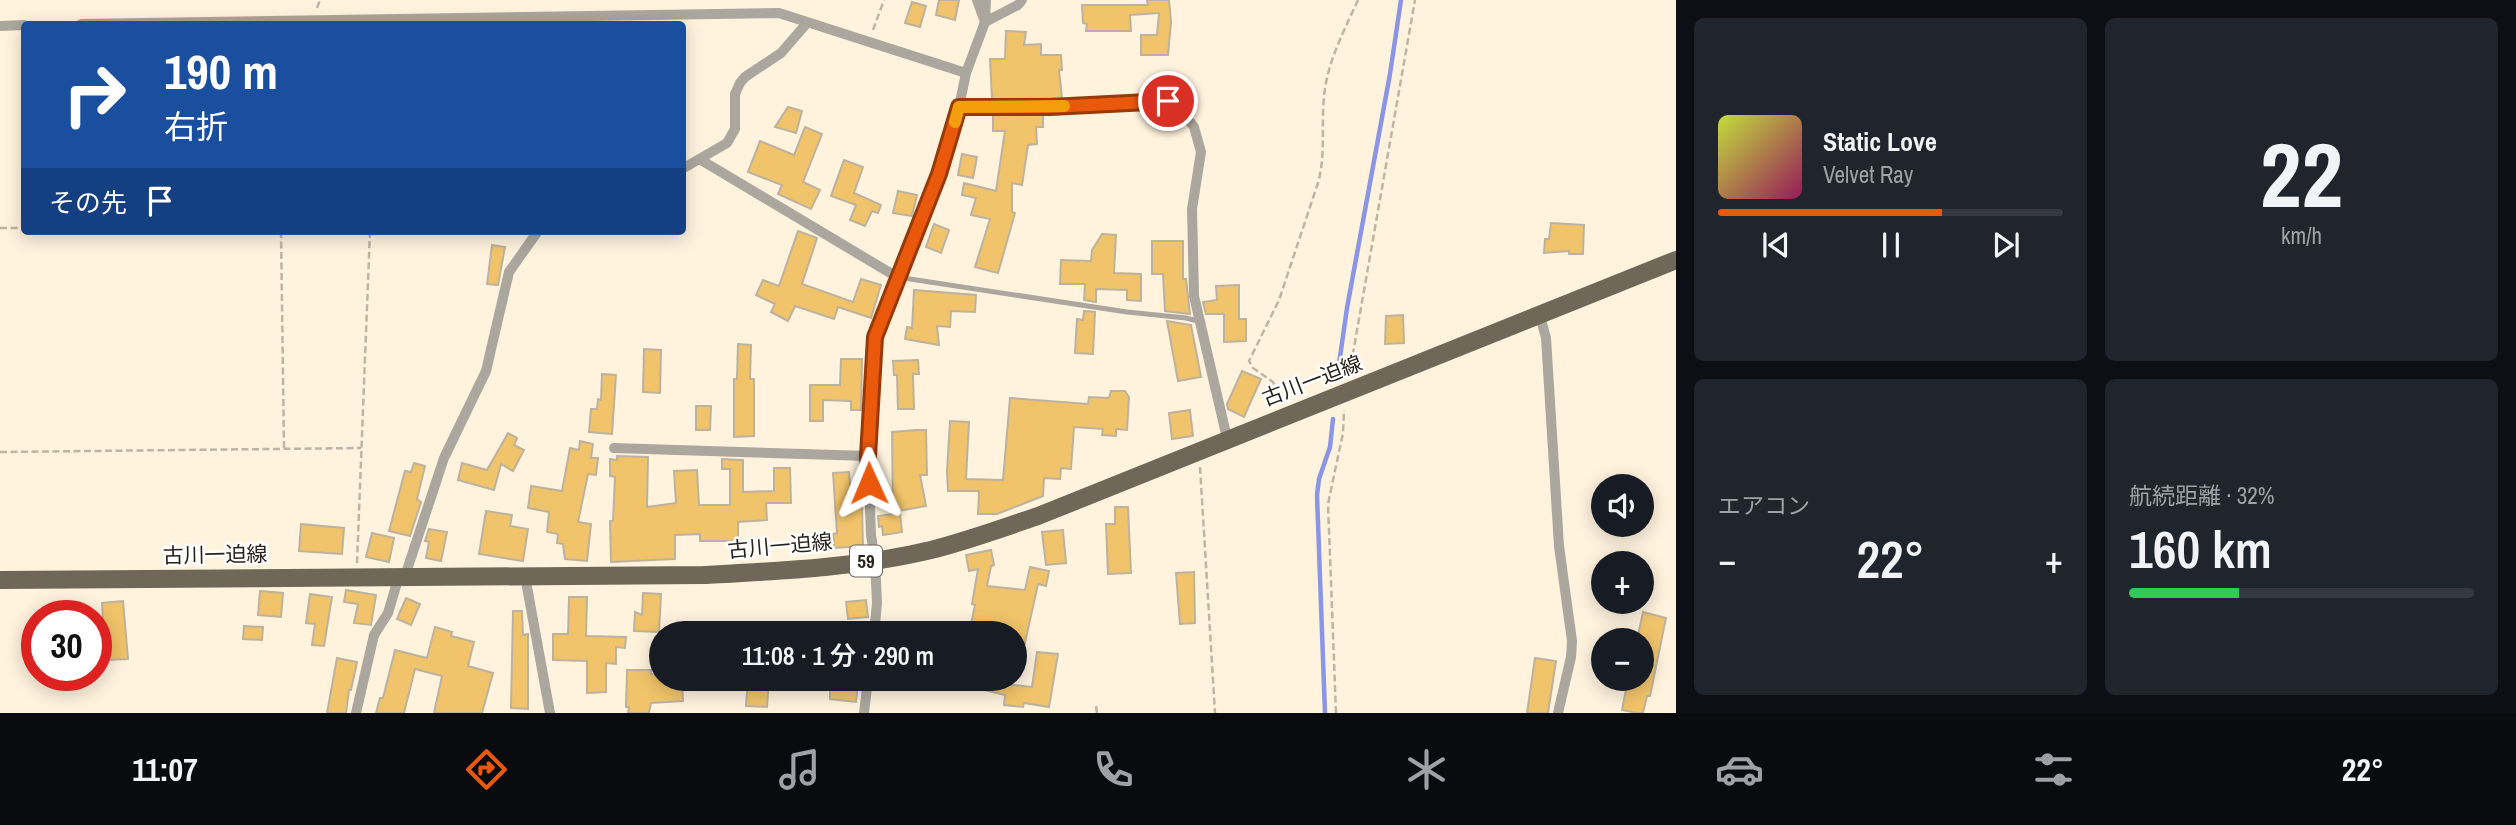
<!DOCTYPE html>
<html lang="ja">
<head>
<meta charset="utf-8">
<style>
  :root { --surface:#171b24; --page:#20242c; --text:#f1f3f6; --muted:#9ea1a6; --line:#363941; --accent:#ea580c }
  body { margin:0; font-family:"Archivo Narrow","Noto Sans JP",sans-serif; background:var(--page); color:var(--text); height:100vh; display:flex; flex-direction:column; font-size:26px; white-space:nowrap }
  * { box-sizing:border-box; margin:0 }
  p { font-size:23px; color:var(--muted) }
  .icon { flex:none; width:38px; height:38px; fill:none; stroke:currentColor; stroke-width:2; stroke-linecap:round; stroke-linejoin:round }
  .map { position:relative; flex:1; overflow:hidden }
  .details { display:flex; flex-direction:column; gap:18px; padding:18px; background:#0d0f14; width:840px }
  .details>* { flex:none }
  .banner { position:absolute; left:21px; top:21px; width:665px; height:214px; border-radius:7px; box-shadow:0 4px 18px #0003; background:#1a4fa0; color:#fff; overflow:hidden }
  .tools { position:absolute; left:1591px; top:474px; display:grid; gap:14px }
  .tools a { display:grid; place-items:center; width:63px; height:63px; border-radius:50%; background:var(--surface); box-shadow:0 4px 18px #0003; font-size:35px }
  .speed { position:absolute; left:21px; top:600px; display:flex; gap:14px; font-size:35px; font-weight:700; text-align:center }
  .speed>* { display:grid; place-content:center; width:91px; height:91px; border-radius:50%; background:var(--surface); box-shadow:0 4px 18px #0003; line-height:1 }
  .speed .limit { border:10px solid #d22; background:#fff; color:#111 }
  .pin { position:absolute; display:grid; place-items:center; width:60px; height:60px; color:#fff; margin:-30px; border:4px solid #fff; border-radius:50%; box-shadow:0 2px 7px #0007 }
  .me { position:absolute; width:77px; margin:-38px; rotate:359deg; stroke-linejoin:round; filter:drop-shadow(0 0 5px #0008) }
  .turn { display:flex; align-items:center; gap:24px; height:147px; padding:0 28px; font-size:32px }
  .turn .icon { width:91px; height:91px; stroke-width:2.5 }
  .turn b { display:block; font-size:49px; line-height:60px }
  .then { display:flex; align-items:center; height:66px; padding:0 28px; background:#0003; gap:14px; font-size:26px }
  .big { font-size:52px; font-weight:600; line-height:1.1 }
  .details .card { flex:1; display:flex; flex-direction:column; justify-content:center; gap:10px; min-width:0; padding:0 24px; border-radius:10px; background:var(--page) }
  .details .dial { align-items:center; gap:0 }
  .dial b { font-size:91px; line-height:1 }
  .song { display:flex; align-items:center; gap:21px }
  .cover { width:84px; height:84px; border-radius:10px; background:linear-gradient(135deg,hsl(70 70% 55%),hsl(330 70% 35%)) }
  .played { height:7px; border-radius:4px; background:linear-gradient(90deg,var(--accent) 65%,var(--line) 65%) }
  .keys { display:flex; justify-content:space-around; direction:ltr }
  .heat { display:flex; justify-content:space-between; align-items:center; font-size:38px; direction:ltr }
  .charge { height:10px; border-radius:5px; background:linear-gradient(90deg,#34c759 32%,var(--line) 0) }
  .details .tiles { flex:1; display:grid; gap:18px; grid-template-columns:repeat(2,1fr) }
  .trip { position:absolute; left:649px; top:621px; width:378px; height:70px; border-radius:35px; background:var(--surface); box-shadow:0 4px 18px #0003; font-weight:600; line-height:70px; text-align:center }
  .tab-bar { display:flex; height:112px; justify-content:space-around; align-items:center; background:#090b0e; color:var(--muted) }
  .tab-bar .icon { width:49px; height:49px }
  .tab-bar .current { color:var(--accent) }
  .tab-bar b { font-size:32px; color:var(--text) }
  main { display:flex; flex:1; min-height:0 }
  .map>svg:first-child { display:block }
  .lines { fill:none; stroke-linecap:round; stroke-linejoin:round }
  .stream { stroke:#8a95e5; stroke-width:4.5 }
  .building { fill:#f1c46b; stroke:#bcb29e; stroke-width:2 }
  .path { stroke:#beb4a4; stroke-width:2.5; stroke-dasharray:7 3.5; stroke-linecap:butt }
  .lane { stroke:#aba79e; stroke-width:5 }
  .street { stroke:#aba79e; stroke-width:10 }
  .primary { stroke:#6f6757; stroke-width:18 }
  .route-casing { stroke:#983908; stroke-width:18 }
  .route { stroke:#ea580c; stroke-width:12 }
  .slow { stroke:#f59e0b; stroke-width:12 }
  .labels { text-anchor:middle; stroke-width:5; stroke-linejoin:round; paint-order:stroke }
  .shield { fill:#fff; stroke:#686560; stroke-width:2 }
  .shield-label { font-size:19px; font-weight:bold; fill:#27231c }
  .street-label { font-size:21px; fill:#27231c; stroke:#fff }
</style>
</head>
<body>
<main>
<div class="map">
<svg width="1676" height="713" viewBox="0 0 1676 713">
  <rect width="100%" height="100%" fill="#fff3de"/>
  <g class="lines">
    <g class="stream">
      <path d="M1337,378L1347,308L1390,74L1401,0"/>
      <path d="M1325,713L1317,495L1319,479L1330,447L1333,419"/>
    </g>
  </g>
  <g class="building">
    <path d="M939,0H959L955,20L936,15Z"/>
    <path d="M1147,0H1169L1171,22L1168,55H1141V35H1157L1159,13L1130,15L1131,31H1086L1087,24L1083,23L1082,5H1148Z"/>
    <path d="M912,2L926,6L920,27L905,23Z"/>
    <path d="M1006,31L1026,32L1024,45L1041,44V55H1061L1062,70H1059L1062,98L992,99L990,59H1005Z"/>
    <path d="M788,107L802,111L796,133L775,127Z"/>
    <path d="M993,115H1043V127H1036L1037,144L1028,145L1022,185L1012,183V212L1015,213L998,273L975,267L990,219L971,215L976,198L962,195L964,183L996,191L1005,131H993Z"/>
    <path d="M805,127L822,134L803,182L820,190L811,209L778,194L782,185L748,172L760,141L794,155Z"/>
    <path d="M962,154L977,157L973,178L958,175Z"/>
    <path d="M844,160L863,167L854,193L881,205L878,213L872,211L865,226L850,220L856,205L831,196Z"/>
    <path d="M898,191L917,195L912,216L893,213Z"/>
    <path d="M1551,223L1584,225L1583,254H1569V251L1544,253L1545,239H1549Z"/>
    <path d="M934,224L949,230L941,253L926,247Z"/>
    <path d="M798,231L817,238L802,284L853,302L861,279L881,285L871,318L838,307L834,319L795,306L788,321L771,312L775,304L756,295L763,280L779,286Z"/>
    <path d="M1102,234L1116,235L1114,273L1141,274V301L1127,300V290L1096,289V302L1084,300L1085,284H1060L1061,260L1091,261L1092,250Z"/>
    <path d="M1152,241H1183V279H1186L1190,314L1165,311L1163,274H1152Z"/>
    <path d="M492,245L505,247L498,285L487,284Z"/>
    <path d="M1239,285V319H1246V341L1224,342V314H1206L1203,302L1217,300L1216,286Z"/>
    <path d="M914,290L976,295L975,312L951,311L950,327L937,326L939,345L905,339L907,327L912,328Z"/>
    <path d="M1084,311L1095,312L1093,354L1075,353L1077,319L1083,320Z"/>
    <path d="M1403,315L1404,343L1385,344L1386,316Z"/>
    <path d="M1167,321L1191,325L1201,377L1178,381Z"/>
    <path d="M738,344L751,345L750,379H754V436L734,437V379H737Z"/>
    <path d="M644,349L661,350L660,393L643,392Z"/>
    <path d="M841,359H862L861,410H851V401L823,400V421H810V385H840Z"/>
    <path d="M918,360L919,374H913L914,409H898L897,375H894L893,361Z"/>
    <path d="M1242,371L1261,379L1244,417L1228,409L1227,404Z"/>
    <path d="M602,374L616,375L612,434L589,432L591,409H597L598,399L601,400Z"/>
    <path d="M1111,391H1125L1129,397L1127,430L1116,429V436L1102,435L1103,429L1074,427L1071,469L1061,468L1060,479L1044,478L1043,496L997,514H978L979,491H948L947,471L950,421L969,422L966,479L1003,480L1010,398L1088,404L1089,397L1109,398Z"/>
    <path d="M696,406H711L710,430H696Z"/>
    <path d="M1190,410L1193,436L1172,439L1169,413Z"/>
    <path d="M916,430H926L927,475H920L926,506L893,512L892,432Z"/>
    <path d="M508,433L517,438L514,445L524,450L513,471L501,464L494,490L458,480L462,463L487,470Z"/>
    <path d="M580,441L593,444L591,458H598L596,475L588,474L578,522L591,524L587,561L565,559L563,544L557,543L558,534L547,532L549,512L528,508L531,486L562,491L570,448L579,450Z"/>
    <path d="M617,456L648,457L647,507L676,503L674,471L697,470L699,505H730V469H722V459L743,460V492L774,491V468H790L791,503H766L767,520L738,522V541H700V534L675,535V559L611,562L610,521H613L615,477L610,476V459L617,460Z"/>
    <path d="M414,463L425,466L417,499L421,502L410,536L389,531L405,471L411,472Z"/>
    <path d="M849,472L852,507H862L863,546L834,548L833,534L837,533L833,473Z"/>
    <path d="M1115,507H1128L1131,573L1108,574L1106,524H1115Z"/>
    <path d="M486,511L512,515L510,526L528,529L523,561L479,554Z"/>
    <path d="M900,513L902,532L883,535L882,526L879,527L878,516Z"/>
    <path d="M301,524L344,528L342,554L299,551Z"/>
    <path d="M429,529L447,532L441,561L426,558L429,542L425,541Z"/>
    <path d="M1063,530L1066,563L1046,565L1042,532Z"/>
    <path d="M372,533L394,538L389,562L366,557Z"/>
    <path d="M991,550L994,565L991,566L987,586L1025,590L1030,567L1049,571L1046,586L1038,584L1020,665L1015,664V634H969L975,605L972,604L978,569L969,571L966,555Z"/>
    <path d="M1194,572L1195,623L1180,624L1176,573Z"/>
    <path d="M346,590L376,595L371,625L354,623L358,604L344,602Z"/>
    <path d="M260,591L283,593L281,617L258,615Z"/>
    <path d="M643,593L661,594L659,632L634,631L635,612L642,615Z"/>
    <path d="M310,594L332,597L324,646L312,645L315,624L306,623Z"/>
    <path d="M569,597H587L586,636L626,637L625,648L616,647V664L606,663V692L587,693V661L553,660V634H568Z"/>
    <path d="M406,598L420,604L411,625L397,619Z"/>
    <path d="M866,600L868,617L848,619L846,602Z"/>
    <path d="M123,601L128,659L105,660L102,603Z"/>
    <path d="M513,611H522L523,635L528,634V709L511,708Z"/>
    <path d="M1643,612L1666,618L1650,696H1647L1643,713H1637L1622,710L1628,679H1642V640H1637Z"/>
    <path d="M244,626L263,627L262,640L243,639Z"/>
    <path d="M435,627L452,632L451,636L474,642L468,666L493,673L482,713H434L442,676L415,669L404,713H376L380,698H383L395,650L427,658Z"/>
    <path d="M1037,652L1058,654L1049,707L1024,703L1023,707L1004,705L1005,695L976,688L980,679H995V683L1032,687Z"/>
    <path d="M337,658L357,662L351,690H349L346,713H327Z"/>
    <path d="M1535,658L1556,661L1548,713H1527Z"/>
    <path d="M627,670H651V674L662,673V679H682L683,701L651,703L649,713H628L629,707H626Z"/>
    <path d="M748,679H769L767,707L746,706Z"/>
    <path d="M886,679H924V687L887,690Z"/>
    <path d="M848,683L858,684L856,702L830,699V689H847Z"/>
  </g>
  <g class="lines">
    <g class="path">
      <path d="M317,8L320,0"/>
      <path d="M873,30L884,0"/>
      <path d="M0,228H24"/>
      <path d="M281,231L284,448"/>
      <path d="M1349,376L1415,0"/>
      <path d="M1284,403L1273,382L1253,368L1249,361L1279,300L1318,183C1326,154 1321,126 1324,97C1327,62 1344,31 1358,0"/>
      <path d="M0,452L361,448"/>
      <path d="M1200,467L1215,713"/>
      <path d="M357,563L370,231"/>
      <path d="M1096,706L1097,713"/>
      <path d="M1336,713L1328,504L1343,433L1344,410"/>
    </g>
    <path class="lane" d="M897,277L1127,312L1186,318L1198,321"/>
    <g class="street">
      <path d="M977,0L985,22L1018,5L1022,0"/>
      <path d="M81,24L779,13L966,73"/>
      <path d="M0,26L24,25"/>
      <path d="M959,107H1050L1155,100L1177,105L1194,127L1201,152L1192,209L1194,296L1227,438"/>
      <path d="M701,160L897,277"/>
      <path d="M682,169L727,143L735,129V94L740,83L745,77L781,53L807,23"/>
      <path d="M1540,316L1546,338L1559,546L1572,641L1571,657L1558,713"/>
      <path d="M614,448L868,456"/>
      <path d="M405,576L444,458L486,371L509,272L538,231"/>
      <path d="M525,576L550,713"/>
      <path d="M874,634L877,603L875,560L871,535L868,456L875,337L939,174L959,107L966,73L985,22L986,0"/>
      <path d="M356,713L374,635L388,613L399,576"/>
      <path d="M864,713L868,679"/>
    </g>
    <path class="primary" d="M0,580L703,575C778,571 856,568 931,550C967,541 1003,528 1038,516L1676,260"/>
  </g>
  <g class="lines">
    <g class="route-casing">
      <path id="route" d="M869,483L868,456L875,337L939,174L959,107H1050L1168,101"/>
    </g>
    <use href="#route" class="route"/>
    <path class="slow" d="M955,122L959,107L1064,106"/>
  </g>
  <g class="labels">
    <rect class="shield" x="850" y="545.5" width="32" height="31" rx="5"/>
    <g class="shield-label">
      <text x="866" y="568">59</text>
    </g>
    <g class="street-label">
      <text transform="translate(1312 381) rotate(-21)" y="7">古川一迫線</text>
      <text transform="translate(780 546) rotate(-5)" y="7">古川一迫線</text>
      <text transform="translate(215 555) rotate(-1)" y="7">古川一迫線</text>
    </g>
  </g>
</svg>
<div class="tools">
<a><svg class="icon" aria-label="sound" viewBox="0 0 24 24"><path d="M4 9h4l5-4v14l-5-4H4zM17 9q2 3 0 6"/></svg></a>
<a>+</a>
<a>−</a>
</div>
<div class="speed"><div class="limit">30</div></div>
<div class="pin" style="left:1168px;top:101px;background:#d93025"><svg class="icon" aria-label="arrive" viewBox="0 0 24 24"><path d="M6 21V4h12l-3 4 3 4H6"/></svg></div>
<svg class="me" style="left:869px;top:483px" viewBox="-20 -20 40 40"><path d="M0-17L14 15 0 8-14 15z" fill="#ea580c" stroke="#fff" stroke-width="4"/></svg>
<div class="trip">11:08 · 1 分 · 290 m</div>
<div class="banner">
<div class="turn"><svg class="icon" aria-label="right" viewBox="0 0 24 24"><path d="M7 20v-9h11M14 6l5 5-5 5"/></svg><div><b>190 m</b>右折</div></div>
<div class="then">その先<svg class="icon" aria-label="arrive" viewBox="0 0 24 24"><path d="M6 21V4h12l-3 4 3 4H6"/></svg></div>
</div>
</div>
<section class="details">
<div class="tiles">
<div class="card">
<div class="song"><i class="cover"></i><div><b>Static Love</b><p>Velvet Ray</p></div></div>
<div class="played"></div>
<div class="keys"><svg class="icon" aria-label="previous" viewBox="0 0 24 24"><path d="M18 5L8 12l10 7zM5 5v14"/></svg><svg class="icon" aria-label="pause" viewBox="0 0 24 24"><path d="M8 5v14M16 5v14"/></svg><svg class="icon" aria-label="next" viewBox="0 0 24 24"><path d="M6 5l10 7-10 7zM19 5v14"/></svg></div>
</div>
<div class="card dial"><b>22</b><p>km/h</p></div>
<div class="card"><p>エアコン</p>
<div class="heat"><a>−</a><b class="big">22°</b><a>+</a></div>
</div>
<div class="card"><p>航続距離 · 32%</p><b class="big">160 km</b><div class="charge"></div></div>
</div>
</section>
</main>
<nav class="tab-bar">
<b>11:07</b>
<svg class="icon current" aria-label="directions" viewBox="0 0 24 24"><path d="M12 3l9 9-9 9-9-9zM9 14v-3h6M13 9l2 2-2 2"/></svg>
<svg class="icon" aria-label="music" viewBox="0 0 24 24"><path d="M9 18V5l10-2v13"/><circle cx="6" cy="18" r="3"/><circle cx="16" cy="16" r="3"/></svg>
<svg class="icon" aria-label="phone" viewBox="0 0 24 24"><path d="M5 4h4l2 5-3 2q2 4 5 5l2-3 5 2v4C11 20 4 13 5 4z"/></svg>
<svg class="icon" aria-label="climate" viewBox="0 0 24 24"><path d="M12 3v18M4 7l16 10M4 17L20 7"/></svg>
<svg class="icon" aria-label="car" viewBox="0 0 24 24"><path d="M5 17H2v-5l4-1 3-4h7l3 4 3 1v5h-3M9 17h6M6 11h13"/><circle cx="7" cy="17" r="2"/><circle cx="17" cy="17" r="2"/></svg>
<svg class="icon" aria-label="filters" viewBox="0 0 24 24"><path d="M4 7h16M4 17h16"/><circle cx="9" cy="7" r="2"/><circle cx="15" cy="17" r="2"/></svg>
<b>22°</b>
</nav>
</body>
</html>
